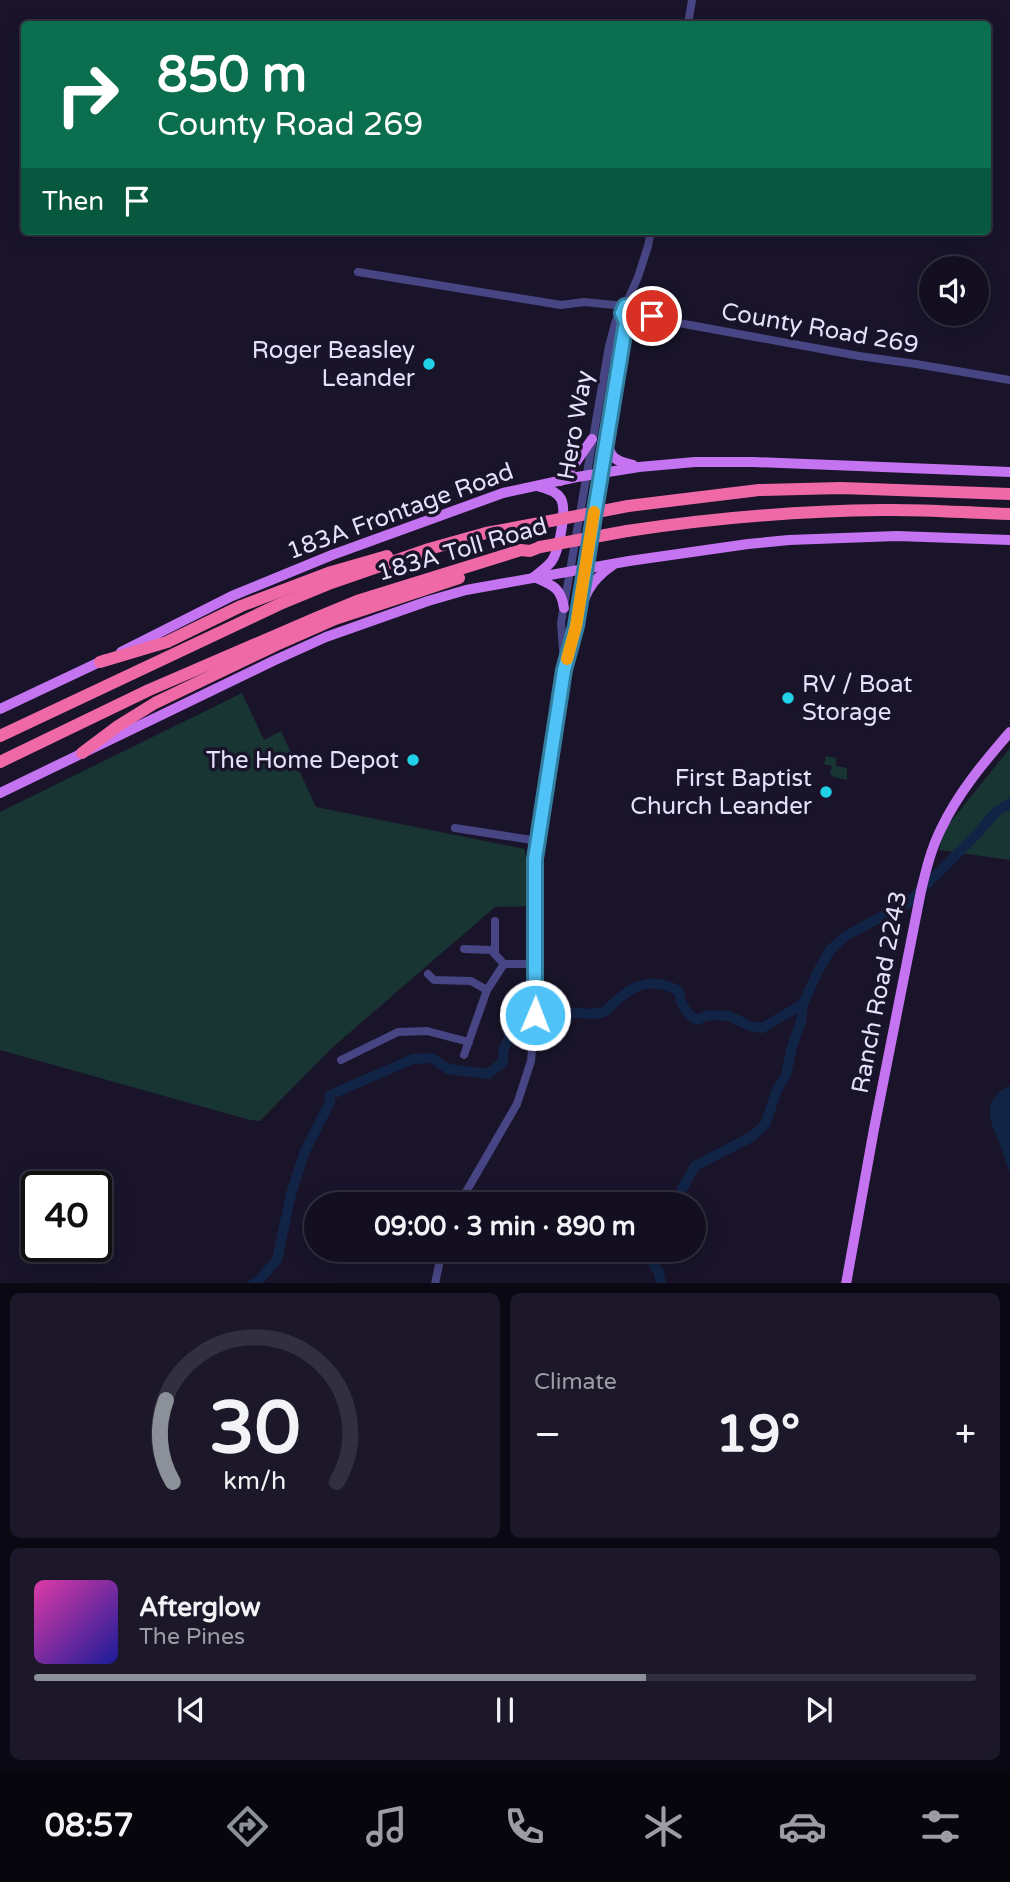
<!DOCTYPE html>
<html lang="en">
<head>
<meta charset="utf-8">
<style>
  :root { --surface:#130f20; --page:#1c1829; --text:#f1f3f6; --muted:#9d9ca5; --line:#322f3e; --accent:#8c9099 }
  body { margin:0; font-family:"Varela Round",sans-serif; background:var(--page); color:var(--text); height:100vh; display:flex; flex-direction:column; font-size:26px; white-space:nowrap }
  * { box-sizing:border-box; margin:0 }
  p { font-size:23px; color:var(--muted) }
  .icon { flex:none; width:38px; height:38px; fill:none; stroke:currentColor; stroke-width:2; stroke-linecap:round; stroke-linejoin:round }
  .map { position:relative; height:1283px; overflow:hidden }
  .details { display:flex; flex-direction:column; gap:10px; padding:10px; background:#0a0812; flex:1 }
  .details>* { flex:none }
  .top-card { position:absolute; left:21px; top:21px; width:970px; height:214px; border-radius:7px; box-shadow:0 4px 18px #0003,0 0 0 2px var(--line); background:#0b6e4f; color:#fff; overflow:hidden }
  .buttons { position:absolute; left:919px; top:256px; display:grid; gap:14px }
  .buttons a { display:grid; place-items:center; width:70px; height:70px; border-radius:50%; background:var(--surface); box-shadow:0 4px 18px #0003,0 0 0 2px var(--line); font-size:35px }
  .speed { position:absolute; left:21px; top:1171px; display:flex; gap:14px; font-size:35px; font-weight:700; text-align:center }
  .speed>* { display:grid; place-content:center; width:91px; height:91px; border-radius:50%; background:var(--surface); box-shadow:0 4px 18px #0003,0 0 0 2px var(--line); line-height:1 }
  .speed .limit { border:4px solid #111; border-radius:10px; background:#fff; color:#111 }
  .pin { position:absolute; display:grid; place-items:center; width:60px; height:60px; color:#fff; margin:-30px; border:4px solid #fff; border-radius:50%; box-shadow:0 2px 7px #0007 }
  .me { position:absolute; width:77px; margin:-38px; rotate:1deg; stroke-linejoin:round; filter:drop-shadow(0 0 5px #0008) }
  .turn { display:flex; align-items:center; gap:24px; height:147px; padding:0 21px; font-size:32px }
  .turn .icon { width:91px; height:91px; stroke-width:2.5 }
  .turn b { display:block; font-size:49px; line-height:60px }
  .then { display:flex; align-items:center; height:66px; padding:0 21px; background:#0003; gap:14px; font-size:26px }
  .big { font-size:52px; font-weight:700; line-height:1.1 }
  .details .card { flex:1; display:flex; flex-direction:column; justify-content:center; gap:10px; min-width:0; padding:0 24px; border-radius:10px; background:var(--page) }
  .details .dial { align-items:center; gap:0 }
  .dial svg { height:182px; overflow:visible; fill:none; stroke:var(--line); stroke-width:7; stroke-linecap:round; text-anchor:middle }
  .dial text { fill:var(--text); stroke:none }
  .song { display:flex; align-items:center; gap:21px }
  .cover { width:84px; height:84px; border-radius:10px; background:linear-gradient(135deg,hsl(320 70% 55%),hsl(240 70% 35%)) }
  .played { height:7px; border-radius:4px; background:linear-gradient(90deg,var(--accent) 65%,var(--line) 65%) }
  .keys { display:flex; justify-content:space-around; direction:ltr }
  .heat { display:flex; justify-content:space-between; align-items:center; font-size:38px; direction:ltr }
  .details .tiles { flex:1; display:grid; gap:10px; grid-template-columns:1fr 1fr }
  .card:last-child { grid-column:span 2 }
  .trip { position:absolute; left:304px; top:1192px; width:402px; height:70px; border-radius:35px; background:var(--surface); box-shadow:0 4px 18px #0003,0 0 0 2px var(--line); font-weight:700; line-height:70px; text-align:center }
  .menu { display:flex; height:112px; justify-content:space-around; align-items:center; background:#08060d; color:var(--muted) }
  .menu .icon { width:49px; height:49px }
  .menu .active { color:var(--accent) }
  .menu b { font-size:32px; color:var(--text) }
  .map>svg:first-child { display:block }
  .green { fill:#183433 }
  .water { fill:#122446 }
  .lines { fill:none; stroke-linecap:round; stroke-linejoin:round }
  .river { stroke:#122446; stroke-width:10 }
  .minor { stroke:#484584; stroke-width:8 }
  .major { stroke:#c474f0; stroke-width:10 }
  .highway { stroke:#ef69a7; stroke-width:12 }
  .highway-bridge { stroke:#ef69a7; stroke-width:12 }
  .route-casing { stroke:#337fa1; stroke-width:18 }
  .route { stroke:#4fc3f7; stroke-width:12 }
  .slow { stroke:#f59e0b; stroke-width:12 }
  .poi-dot { fill:#22d0e7; stroke:#19142a; stroke-width:2.5 }
  .labels { text-anchor:middle; stroke-width:7; stroke-linejoin:round; paint-order:stroke }
  .street-label { font-size:24px; fill:#e5e1fc; stroke:#19142a }
  .poi-label { font-size:24px; fill:#e5e1fc; stroke:#19142a; text-anchor:end }
</style>
</head>
<body>
<div class="map">
<svg width="1010" height="1284" viewBox="0 0 1010 1284">
  <rect width="100%" height="100%" fill="#19142a"/>
  <g class="green">
    <path d="M242,693L264,740L281,731L316,807L525,849L530,906L495,907L333,1047L260,1121L250,1120L0,1050V812Z"/>
    <path d="M1010,748V860L939,850L944,830Z"/>
    <path d="M826,756L836,758V766L847,768V780L834,777L830,774L832,766L824,764Z"/>
  </g>
  <path class="water" d="M1010,1085V1174C1006,1162 1002,1149 997,1137C987,1114 984,1099 1010,1085Z"/>
  <g class="lines">
    <g class="river">
      <path d="M677,1204L681,1191L695,1166L751,1137L765,1125L777,1090L786,1075L792,1047L801,1021L803,1004L818,971L830,950L846,936L864,926L908,903L975,836L996,812L1010,803"/>
      <path d="M253,1284L257,1282L277,1260L291,1194L305,1151L330,1102V1095L413,1059L432,1058L448,1069L488,1074L503,1062C501,1050 508,1039 514,1029L538,1024L557,1034C564,1030 567,1021 570,1013C581,1012 593,1016 603,1012C609,1010 610,1006 615,1002C636,982 654,978 679,991C680,1003 686,1014 697,1020L708,1015L729,1016L750,1026L762,1028L803,1004"/>
      <path d="M661,1284L659,1272L654,1266L655,1260L666,1250"/>
    </g>
    <g class="minor">
      <path d="M688,24L692,0"/>
      <path d="M358,272L561,305L584,302L625,306L668,321L859,356L916,364L1010,380"/>
      <path d="M579,604L626,322L622,313"/>
      <path d="M564,663L561,623L609,346L616,320L622,313L638,277L648,246L651,231"/>
      <path d="M455,828L538,841"/>
      <path d="M464,949L491,950L504,964"/>
      <path d="M495,954V921"/>
      <path d="M428,974L434,980L471,981L487,990"/>
      <path d="M464,1055L487,990L504,964H535"/>
      <path d="M341,1060L398,1032L427,1031L469,1042"/>
      <path d="M459,1204L517,1104L531,1061L536,1007L535,858L564,670L577,620"/>
      <path d="M435,1284L442,1250"/>
    </g>
    <g class="major">
      <path d="M607,438C609,457 614,461 633,465"/>
      <path d="M560,481L574,465L592,439"/>
      <path d="M534,577C540,572 546,568 551,562C559,552 567,510 561,499C557,491 545,488 537,486"/>
      <path d="M534,577C552,585 561,587 564,608"/>
      <path d="M576,626C584,597 587,583 613,565"/>
      <path d="M121,652L232,596L332,555L503,493L577,477L639,467L695,462H754L1010,472"/>
      <path d="M0,709L106,659"/>
      <path d="M0,793L273,661L326,637L428,601L466,590L629,561L748,544L789,540L897,536L1010,540"/>
      <path d="M846,1284L874,1129L921,891C926,870 931,849 941,829C958,793 984,762 1010,732"/>
    </g>
    <g class="highway">
      <path d="M628,506L759,490L841,488L1010,494"/>
      <path d="M627,531C712,518 797,511 882,510C925,509 968,513 1010,514"/>
      <path d="M100,662L167,642L241,606L328,573L387,556"/>
      <path d="M0,736L280,604L331,583L429,549L486,533L545,522"/>
      <path d="M82,753L118,726L155,703L276,645L335,619L459,578"/>
      <path d="M0,762L149,690L316,618L357,601L521,550L530,551L540,547"/>
    </g>
    <g class="highway-bridge">
      <path d="M545,522L628,506"/>
      <path d="M540,547L627,531"/>
    </g>
  </g>
  <g class="lines">
    <g class="route-casing">
      <path id="route" d="M535,1015V859L564,670L576,626L626,322L622,313L625,306L652,316"/>
    </g>
    <use href="#route" class="route"/>
    <path class="slow" d="M567,659L576,626L594,512"/>
  </g>
  <g class="poi-dot">
    <circle cx="429" cy="364" r="7"/>
    <circle cx="788" cy="698" r="7"/>
    <circle cx="413" cy="760" r="7"/>
    <circle cx="826" cy="792" r="7"/>
  </g>
  <g class="labels">
    <g class="street-label">
      <text transform="translate(820 328) rotate(10)" y="8">County Road 269</text>
      <text transform="translate(575 425) rotate(-80)" y="8">Hero Way</text>
      <text transform="translate(400 511) rotate(-20)" y="8">183A Frontage Road</text>
      <text transform="translate(462 549) rotate(-16)" y="8">183A Toll Road</text>
      <text transform="translate(879 992) rotate(-79)" y="8">Ranch Road 2243</text>
    </g>
    <g class="poi-label">
      <text x="415" y="358">Roger Beasley<tspan x="415" dy="28">Leander</tspan></text>
      <text x="802" y="692" text-anchor="start">RV / Boat<tspan x="802" dy="28">Storage</tspan></text>
      <text x="399" y="768">The Home Depot</text>
      <text x="812" y="786">First Baptist<tspan x="812" dy="28">Church Leander</tspan></text>
    </g>
  </g>
</svg>
<div class="buttons">
<a><svg class="icon" aria-label="sound" viewBox="0 0 24 24"><path d="M4 9h4l5-4v14l-5-4H4zM17 9q2 3 0 6"/></svg></a>
</div>
<div class="speed"><div class="limit">40</div></div>
<div class="pin" style="left:652px;top:316px;background:#d93025"><svg class="icon" aria-label="arrive" viewBox="0 0 24 24"><path d="M6 21V4h12l-3 4 3 4H6"/></svg></div>
<svg class="me" style="left:535px;top:1015px" viewBox="-20 -20 40 40"><circle r="17" fill="#4fc3f7" stroke="#fff" stroke-width="3"/><path d="M0-11L8 9 0 5-8 9z" fill="#fff"/></svg>
<div class="trip">09:00 · 3 min · 890 m</div>
<div class="top-card">
<div class="turn"><svg class="icon" aria-label="right" viewBox="0 0 24 24"><path d="M7 20v-9h11M14 6l5 5-5 5"/></svg><div><b>850 m</b>County Road 269</div></div>
<div class="then">Then<svg class="icon" aria-label="arrive" viewBox="0 0 24 24"><path d="M6 21V4h12l-3 4 3 4H6"/></svg></div>
</div>
</div>
<section class="details">
<div class="tiles">
<div class="card dial"><svg viewBox="0 0 100 80">
<path d="M14 69A42 42 0 1 1 86 69"/>
<path d="M14 69A42 42 0 0 1 11 33" stroke="#8c9099"/>
<text x="50" y="56" font-size="32" font-weight="700">30</text>
<text x="50" y="72" font-size="11">km/h</text>
</svg></div>
<div class="card"><p>Climate</p>
<div class="heat"><a>−</a><b class="big">19°</b><a>+</a></div>
</div>
<div class="card">
<div class="song"><i class="cover"></i><div><b>Afterglow</b><p>The Pines</p></div></div>
<div class="played"></div>
<div class="keys"><svg class="icon" aria-label="previous" viewBox="0 0 24 24"><path d="M18 5L8 12l10 7zM5 5v14"/></svg><svg class="icon" aria-label="pause" viewBox="0 0 24 24"><path d="M8 5v14M16 5v14"/></svg><svg class="icon" aria-label="next" viewBox="0 0 24 24"><path d="M6 5l10 7-10 7zM19 5v14"/></svg></div>
</div>
</div>
</section>
<nav class="menu">
<b>08:57</b>
<svg class="icon active" aria-label="directions" viewBox="0 0 24 24"><path d="M12 3l9 9-9 9-9-9zM9 14v-3h6M13 9l2 2-2 2"/></svg>
<svg class="icon" aria-label="music" viewBox="0 0 24 24"><path d="M9 18V5l10-2v13"/><circle cx="6" cy="18" r="3"/><circle cx="16" cy="16" r="3"/></svg>
<svg class="icon" aria-label="phone" viewBox="0 0 24 24"><path d="M5 4h4l2 5-3 2q2 4 5 5l2-3 5 2v4C11 20 4 13 5 4z"/></svg>
<svg class="icon" aria-label="climate" viewBox="0 0 24 24"><path d="M12 3v18M4 7l16 10M4 17L20 7"/></svg>
<svg class="icon" aria-label="car" viewBox="0 0 24 24"><path d="M5 17H2v-5l4-1 3-4h7l3 4 3 1v5h-3M9 17h6M6 11h13"/><circle cx="7" cy="17" r="2"/><circle cx="17" cy="17" r="2"/></svg>
<svg class="icon" aria-label="filters" viewBox="0 0 24 24"><path d="M4 7h16M4 17h16"/><circle cx="9" cy="7" r="2"/><circle cx="15" cy="17" r="2"/></svg>
</nav>
</body>
</html>
